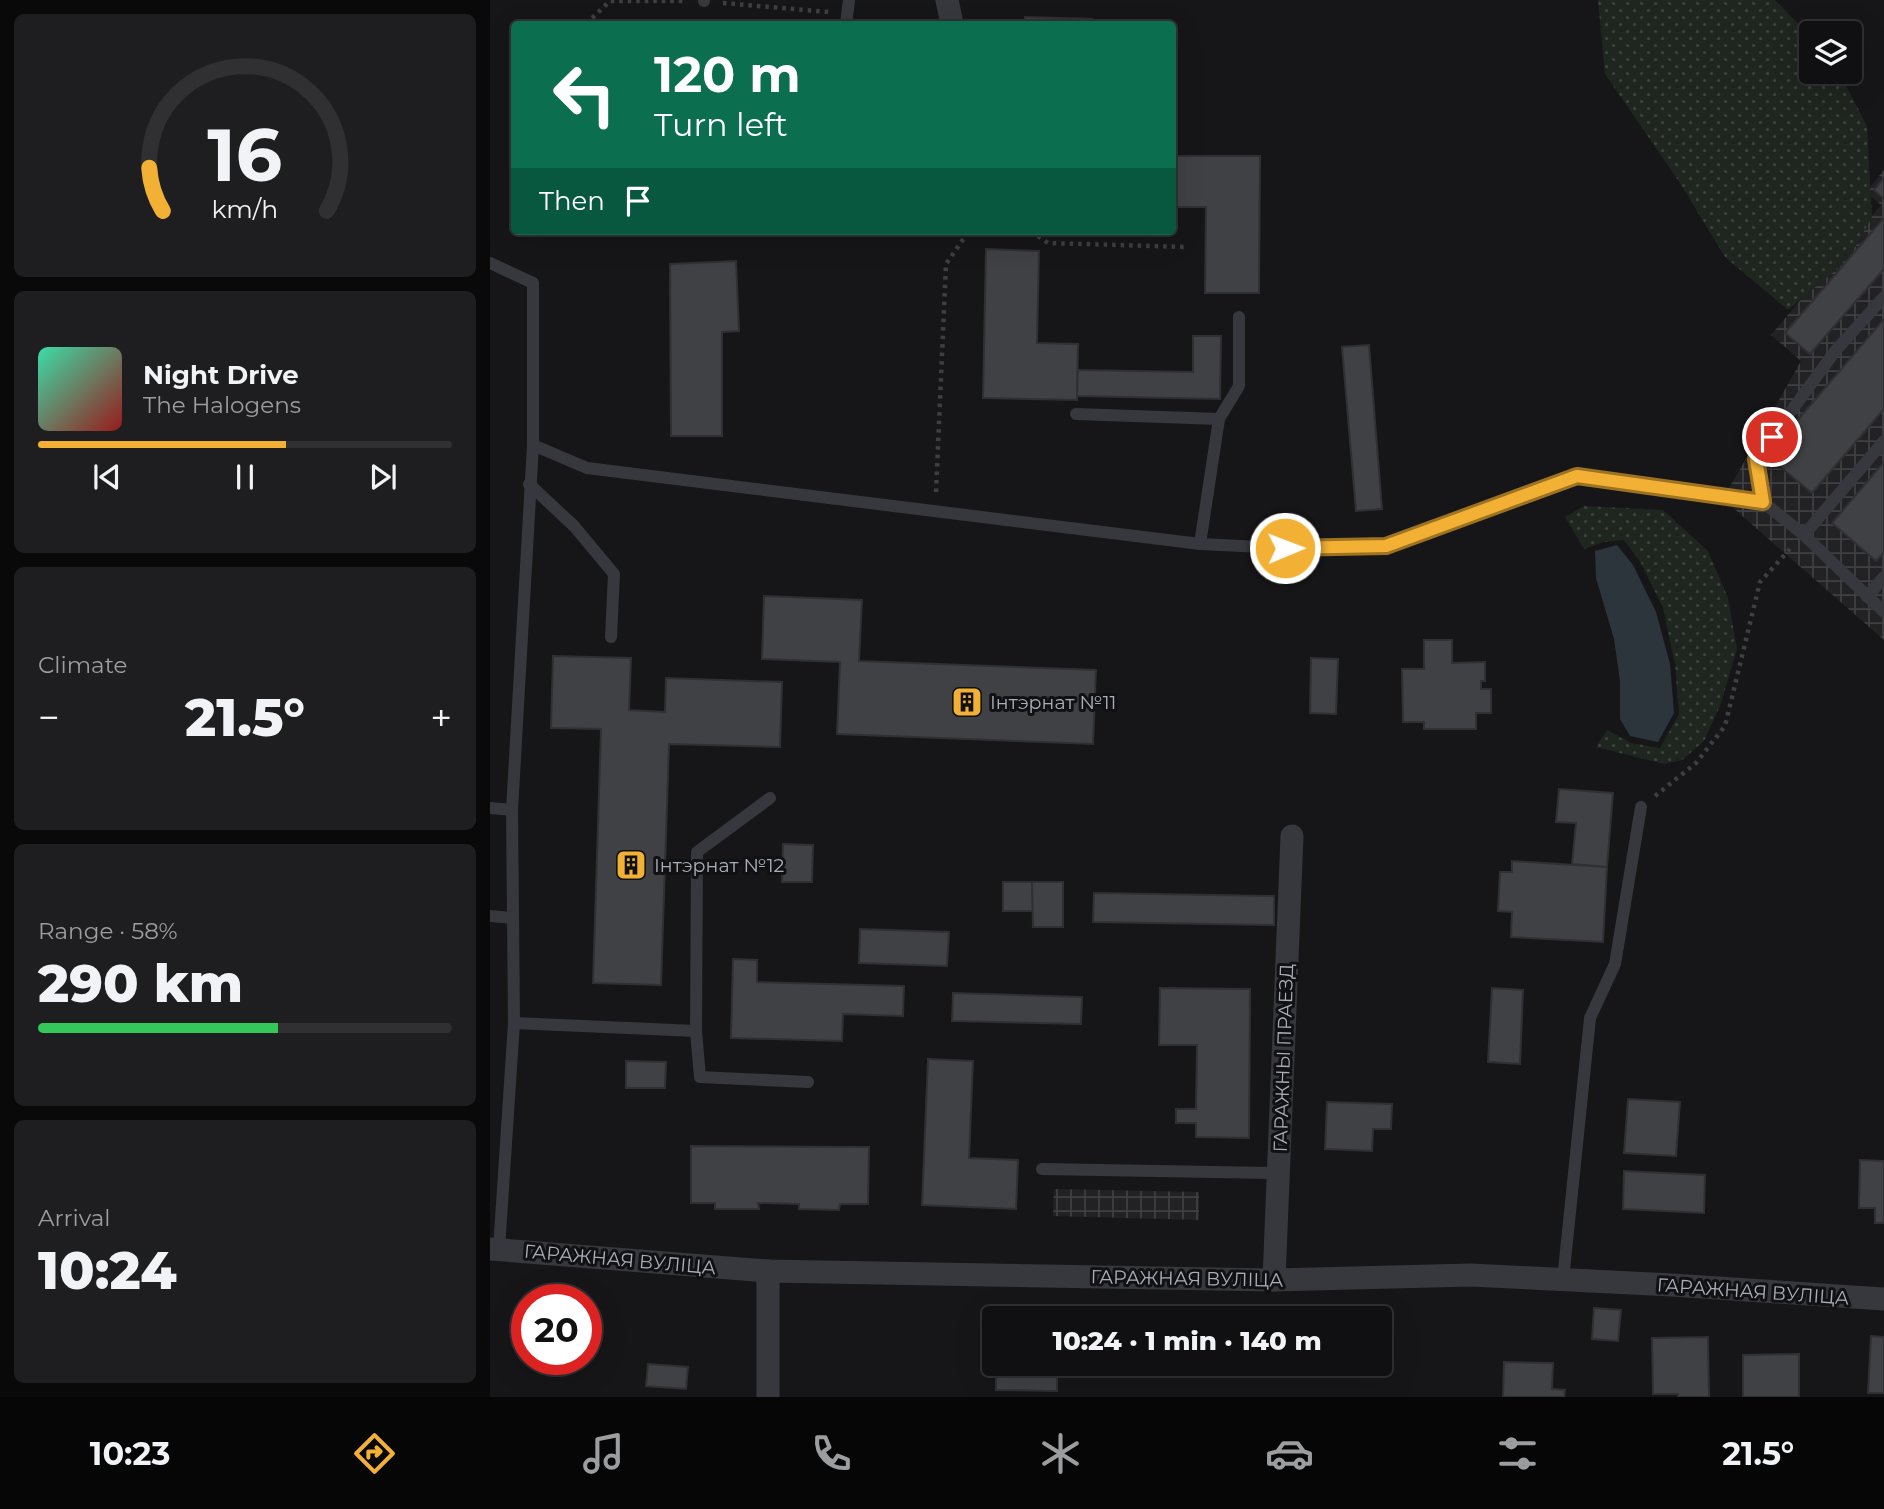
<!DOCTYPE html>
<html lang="en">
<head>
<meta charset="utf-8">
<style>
  :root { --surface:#101012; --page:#1e1e20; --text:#f1f3f6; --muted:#9c9d9f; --line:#303032; --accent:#f2b134 }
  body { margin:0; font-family:Montserrat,sans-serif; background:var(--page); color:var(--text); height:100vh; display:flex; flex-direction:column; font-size:26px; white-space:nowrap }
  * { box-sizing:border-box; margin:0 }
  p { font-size:23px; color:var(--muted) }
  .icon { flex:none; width:38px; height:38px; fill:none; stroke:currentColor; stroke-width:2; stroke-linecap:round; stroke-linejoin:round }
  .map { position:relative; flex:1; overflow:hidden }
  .details { display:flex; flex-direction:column; gap:14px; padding:14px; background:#09090a; width:490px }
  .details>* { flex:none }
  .top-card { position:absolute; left:21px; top:21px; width:665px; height:214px; border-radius:7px; box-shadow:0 7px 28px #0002,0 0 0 2px var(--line); background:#0b6e4f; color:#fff; overflow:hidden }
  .tools { position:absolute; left:1309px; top:21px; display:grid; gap:14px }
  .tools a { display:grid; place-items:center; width:63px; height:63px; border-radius:7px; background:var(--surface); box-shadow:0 7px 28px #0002,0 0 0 2px var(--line); font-size:35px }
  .speed { position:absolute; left:21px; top:1284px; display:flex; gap:14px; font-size:35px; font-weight:700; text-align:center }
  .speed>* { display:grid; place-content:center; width:91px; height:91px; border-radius:50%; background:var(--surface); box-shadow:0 7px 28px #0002,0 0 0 2px var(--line); line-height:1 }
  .speed .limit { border:10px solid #d22; background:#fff; color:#111 }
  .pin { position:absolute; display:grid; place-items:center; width:60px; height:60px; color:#fff; margin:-30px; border:4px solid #fff; border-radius:50%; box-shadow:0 2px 7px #0007 }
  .me { position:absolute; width:77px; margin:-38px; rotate:89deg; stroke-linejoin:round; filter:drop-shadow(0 0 5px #0008) }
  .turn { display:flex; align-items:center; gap:24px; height:147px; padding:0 28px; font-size:32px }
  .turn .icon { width:91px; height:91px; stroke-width:2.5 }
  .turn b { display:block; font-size:49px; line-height:60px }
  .then { display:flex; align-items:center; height:66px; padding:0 28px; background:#0003; gap:14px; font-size:26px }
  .big { font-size:52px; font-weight:800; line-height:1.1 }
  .details .tile { flex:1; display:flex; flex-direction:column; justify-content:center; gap:10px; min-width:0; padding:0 24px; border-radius:10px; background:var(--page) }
  .details .dial { align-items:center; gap:0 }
  .dial svg { height:182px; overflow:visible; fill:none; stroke:var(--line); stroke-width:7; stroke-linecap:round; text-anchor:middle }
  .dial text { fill:var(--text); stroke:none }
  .song { display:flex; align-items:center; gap:21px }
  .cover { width:84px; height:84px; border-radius:10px; background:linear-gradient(135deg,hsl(160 70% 55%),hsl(0 70% 35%)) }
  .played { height:7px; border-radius:4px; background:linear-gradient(90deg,var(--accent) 60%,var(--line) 60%) }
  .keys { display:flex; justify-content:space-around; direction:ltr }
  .heat { display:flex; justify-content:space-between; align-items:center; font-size:38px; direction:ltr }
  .charge { height:10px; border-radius:5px; background:linear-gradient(90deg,#34c759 58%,var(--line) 0) }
  .trip { position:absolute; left:492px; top:1306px; width:410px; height:70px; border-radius:7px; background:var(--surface); box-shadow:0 7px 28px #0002,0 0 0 2px var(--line); font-weight:800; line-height:70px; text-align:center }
  .dock { display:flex; height:112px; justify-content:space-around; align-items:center; background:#060607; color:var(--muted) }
  .dock .icon { width:49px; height:49px }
  .dock .selected { color:var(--accent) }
  .dock b { font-size:32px; color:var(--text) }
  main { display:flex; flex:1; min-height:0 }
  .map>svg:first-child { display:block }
  .industrial { fill:url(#industrial-grid) }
  .grass { fill:url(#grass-dots) }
  .water { fill:#2c353c }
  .building { fill:#404145; stroke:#303034; stroke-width:2 }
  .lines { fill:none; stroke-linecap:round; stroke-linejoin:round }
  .path { stroke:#3d3f44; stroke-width:4.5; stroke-dasharray:3.5 5; stroke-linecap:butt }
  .lane { stroke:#37383d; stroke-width:12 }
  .street { stroke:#37383d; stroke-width:23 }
  .route-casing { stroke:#9d7322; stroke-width:18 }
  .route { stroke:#f2b134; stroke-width:12 }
  .labels { text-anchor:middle; stroke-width:6; stroke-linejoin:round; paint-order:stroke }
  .poi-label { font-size:19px; fill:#a8adb8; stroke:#111113; text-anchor:start }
  .street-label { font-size:19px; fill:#a8adb8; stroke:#111113 }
</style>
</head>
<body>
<main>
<section class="details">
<div class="tile dial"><svg viewBox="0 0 100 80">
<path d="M14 69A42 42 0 1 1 86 69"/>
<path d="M14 69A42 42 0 0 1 8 50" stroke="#f2b134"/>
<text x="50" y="56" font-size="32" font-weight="700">16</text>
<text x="50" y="72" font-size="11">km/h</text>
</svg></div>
<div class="tile">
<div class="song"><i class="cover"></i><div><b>Night Drive</b><p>The Halogens</p></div></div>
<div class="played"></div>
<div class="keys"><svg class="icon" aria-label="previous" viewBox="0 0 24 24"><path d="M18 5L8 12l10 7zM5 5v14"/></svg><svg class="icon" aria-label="pause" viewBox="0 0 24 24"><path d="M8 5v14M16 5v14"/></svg><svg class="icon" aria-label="next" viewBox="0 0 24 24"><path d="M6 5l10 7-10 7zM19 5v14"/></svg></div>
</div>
<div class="tile"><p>Climate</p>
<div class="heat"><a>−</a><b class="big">21.5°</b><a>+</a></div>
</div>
<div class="tile"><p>Range · 58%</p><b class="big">290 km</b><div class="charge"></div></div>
<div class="tile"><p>Arrival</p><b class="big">10:24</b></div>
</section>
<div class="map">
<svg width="1394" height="1397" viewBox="0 0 1394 1397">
  <defs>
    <pattern id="industrial-grid" width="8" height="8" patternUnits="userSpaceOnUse" patternTransform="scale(1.75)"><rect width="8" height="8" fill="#222225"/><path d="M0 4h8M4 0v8" fill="none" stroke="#3f3f43"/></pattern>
    <pattern id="grass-dots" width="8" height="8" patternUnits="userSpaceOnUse" patternTransform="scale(1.75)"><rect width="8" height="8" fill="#1e261f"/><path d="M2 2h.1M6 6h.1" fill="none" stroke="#3c433d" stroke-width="1.8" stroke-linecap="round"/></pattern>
  </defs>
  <rect width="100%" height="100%" fill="#161618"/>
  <g class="industrial">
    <path d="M1394,170V640L1233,499L1311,361L1281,335L1391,205L1376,192Z"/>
    <path d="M564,1189L709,1192V1220L563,1216Z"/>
  </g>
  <g class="grass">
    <path d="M1108,0H1285L1321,37V72H1349L1377,126L1382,217L1358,260L1298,310L1235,257L1190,183L1115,74Z"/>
    <path d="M1094,506L1173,510L1218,551L1238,598L1247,649L1230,706L1214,741L1192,760L1174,764L1106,747L1117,730L1141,743L1170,748L1189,714L1185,664L1173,608L1151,563L1134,540L1114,542L1094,549L1075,517Z"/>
  </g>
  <path class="water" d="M1127,545L1143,565L1166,612L1180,664L1184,713L1168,742L1140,736L1130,719V681L1124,639L1106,578L1105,551Z"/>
  <g class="building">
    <path d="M535,17L602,19V24H535Z"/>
    <path d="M169,20L260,24H169Z"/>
    <path d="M682,156H770L769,293H715L716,207H682Z"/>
    <path d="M1394,178V199L1384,190Z"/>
    <path d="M1394,218V269L1320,354L1295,333Z"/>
    <path d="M496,249L549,251L547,343L588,344L587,400L493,398Z"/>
    <path d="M246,261L249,331L232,332V436H181L180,264Z"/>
    <path d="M1394,319V409L1322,493L1277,456Z"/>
    <path d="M703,336H731L730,399L587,396L588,370L703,372Z"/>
    <path d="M879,345L892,509L866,511L852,347Z"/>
    <path d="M1394,462V552L1386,561L1342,523Z"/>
    <path d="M274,596L372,600L369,661L606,670L603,744L347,734L350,662L272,659Z"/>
    <path d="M934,640H962V663L995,662V681H991V689H1001V713H986V729H934V722H913L912,669H934Z"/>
    <path d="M63,656L141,658L139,710L175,712L176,678L292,682L290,747L179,744L171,985L103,983L111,729L61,728Z"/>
    <path d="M821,658L848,659L846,714L820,713Z"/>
    <path d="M1069,789L1123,793L1117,867L1082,864L1086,823L1066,822Z"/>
    <path d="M293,844L323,845L322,882H292Z"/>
    <path d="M1022,861L1117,867L1113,942L1021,937L1022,912L1008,911L1010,872H1022Z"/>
    <path d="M513,882H542L543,911H513Z"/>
    <path d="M542,882H573V927H543Z"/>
    <path d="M604,893L784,896V925L603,922Z"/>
    <path d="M370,929L459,932L457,966L369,963Z"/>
    <path d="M243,959L267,960V982L414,986L413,1016L353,1014L352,1041L241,1038Z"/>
    <path d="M670,988L760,989L759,1138L706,1137V1123H686V1109H706L707,1045H669Z"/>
    <path d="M1002,988L1033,990L1030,1064L998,1062Z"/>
    <path d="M463,993L592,997L591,1024L462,1021Z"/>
    <path d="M438,1059L483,1061L479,1158L528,1160L526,1209L432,1205Z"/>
    <path d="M136,1061L176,1062L175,1088H136Z"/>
    <path d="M1138,1099L1190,1102L1186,1156L1134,1153Z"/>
    <path d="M837,1102L902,1104L901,1129H883L882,1151L835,1149Z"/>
    <path d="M201,1146L379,1147L378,1204H350L349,1210L309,1209V1204L268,1203L269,1209H225V1203H201Z"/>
    <path d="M1370,1160L1394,1161V1223H1385V1208H1369Z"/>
    <path d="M1134,1171L1215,1175L1214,1213L1133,1209Z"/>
    <path d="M1104,1308L1131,1310L1128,1341L1102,1339Z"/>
    <path d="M1381,1336L1394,1337V1393H1378Z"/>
    <path d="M1218,1337L1219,1397H1188V1394H1163L1162,1338Z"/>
    <path d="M1309,1354V1397H1253V1355Z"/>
    <path d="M1014,1362L1063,1363L1062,1389L1075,1390L1074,1397H1013Z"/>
    <path d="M506,1363H556V1366H567V1391L506,1390Z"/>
    <path d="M158,1364L198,1367L196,1389L156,1386Z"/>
  </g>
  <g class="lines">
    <g class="path">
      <path d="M233,3L339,12"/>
      <path d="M96,24L120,1H196"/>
      <path d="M541,231L558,243L696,247"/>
      <path d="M446,492L456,264L479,231"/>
      <path d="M1165,796L1206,763L1235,726L1270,582L1300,549"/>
    </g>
    <g class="lane">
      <path d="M214,1V0"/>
      <path d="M356,24L359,0"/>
      <path d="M0,263L43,283V445L22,810L24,1023L9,1249"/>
      <path d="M1394,297L1346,350L1266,459L1273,502L1314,535L1394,612"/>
      <path d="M586,414L729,419"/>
      <path d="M43,445L97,468L710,544L795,548L896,546L1087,476L1273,502"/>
      <path d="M39,484L84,526L124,574L121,637"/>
      <path d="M1314,535L1394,441"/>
      <path d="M710,544L729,419L749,386V317"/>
      <path d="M1377,597L1394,577"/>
      <path d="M280,798L207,852L206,1031L210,1077L318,1082"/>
      <path d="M0,808L22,810"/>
      <path d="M0,916L23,918"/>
      <path d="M24,1023L206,1031"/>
      <path d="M552,1169L788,1173"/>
      <path d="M1073,1280L1100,1018L1125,964L1151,807"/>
    </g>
    <g class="street">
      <path d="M457,0L462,24"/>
      <path d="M0,1249L278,1271L784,1280L981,1275L1182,1285L1394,1299"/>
      <path d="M784,1280L802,836"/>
      <path d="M278,1397V1271"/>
    </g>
  </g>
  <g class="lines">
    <g class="route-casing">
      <path id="route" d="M795,548L896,546L1087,476L1273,502L1266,459L1282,437"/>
    </g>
    <use href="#route" class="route"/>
  </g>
  <defs>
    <g id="building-square" transform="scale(1.575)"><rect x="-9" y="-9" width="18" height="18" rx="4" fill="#f2b134" stroke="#111113"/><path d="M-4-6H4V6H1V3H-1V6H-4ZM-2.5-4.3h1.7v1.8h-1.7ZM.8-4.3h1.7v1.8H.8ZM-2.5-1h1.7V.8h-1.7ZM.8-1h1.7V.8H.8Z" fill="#111"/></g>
  </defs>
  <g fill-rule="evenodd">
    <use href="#building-square" x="477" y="702"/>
    <use href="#building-square" x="141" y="865"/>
  </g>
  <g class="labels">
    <g class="poi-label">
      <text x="500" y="709">Інтэрнат №11</text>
      <text x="164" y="872">Інтэрнат №12</text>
    </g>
    <g class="street-label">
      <text transform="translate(793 1058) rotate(-88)" y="7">ГАРАЖНЫ ПРАЕЗД</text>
      <text transform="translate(130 1259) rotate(5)" y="7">ГАРАЖНАЯ ВУЛІЦА</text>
      <text transform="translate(697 1278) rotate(1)" y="7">ГАРАЖНАЯ ВУЛІЦА</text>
      <text transform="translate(1263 1291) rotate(4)" y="7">ГАРАЖНАЯ ВУЛІЦА</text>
    </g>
  </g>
</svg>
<div class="tools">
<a><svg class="icon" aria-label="layers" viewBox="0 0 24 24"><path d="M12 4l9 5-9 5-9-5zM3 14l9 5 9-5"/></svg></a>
</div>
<div class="speed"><div class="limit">20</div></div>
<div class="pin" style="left:1282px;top:437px;background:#d93025"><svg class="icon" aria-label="arrive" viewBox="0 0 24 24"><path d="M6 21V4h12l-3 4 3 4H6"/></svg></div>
<svg class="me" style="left:795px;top:548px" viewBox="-20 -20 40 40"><circle r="17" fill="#f2b134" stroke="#fff" stroke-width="3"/><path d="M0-11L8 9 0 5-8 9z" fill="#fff"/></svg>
<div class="trip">10:24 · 1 min · 140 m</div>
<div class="top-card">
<div class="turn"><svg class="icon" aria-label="left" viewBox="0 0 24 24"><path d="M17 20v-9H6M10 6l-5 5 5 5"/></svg><div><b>120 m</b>Turn left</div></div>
<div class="then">Then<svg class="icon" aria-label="arrive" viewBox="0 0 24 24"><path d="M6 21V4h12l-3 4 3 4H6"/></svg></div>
</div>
</div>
</main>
<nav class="dock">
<b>10:23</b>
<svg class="icon selected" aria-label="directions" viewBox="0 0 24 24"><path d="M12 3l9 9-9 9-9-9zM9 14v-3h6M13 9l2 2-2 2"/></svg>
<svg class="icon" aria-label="music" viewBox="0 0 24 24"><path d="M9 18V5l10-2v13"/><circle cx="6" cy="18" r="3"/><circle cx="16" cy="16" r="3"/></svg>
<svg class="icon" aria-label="phone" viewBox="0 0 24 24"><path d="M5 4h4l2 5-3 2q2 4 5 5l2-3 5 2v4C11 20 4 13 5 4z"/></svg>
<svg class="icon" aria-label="climate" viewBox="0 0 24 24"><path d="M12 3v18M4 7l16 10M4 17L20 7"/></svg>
<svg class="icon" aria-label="car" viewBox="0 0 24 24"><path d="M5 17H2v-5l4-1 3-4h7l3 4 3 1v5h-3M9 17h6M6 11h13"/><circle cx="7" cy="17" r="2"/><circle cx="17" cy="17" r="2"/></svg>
<svg class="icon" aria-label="filters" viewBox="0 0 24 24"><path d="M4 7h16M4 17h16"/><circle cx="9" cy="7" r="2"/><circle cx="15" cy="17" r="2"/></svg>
<b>21.5°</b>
</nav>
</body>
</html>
